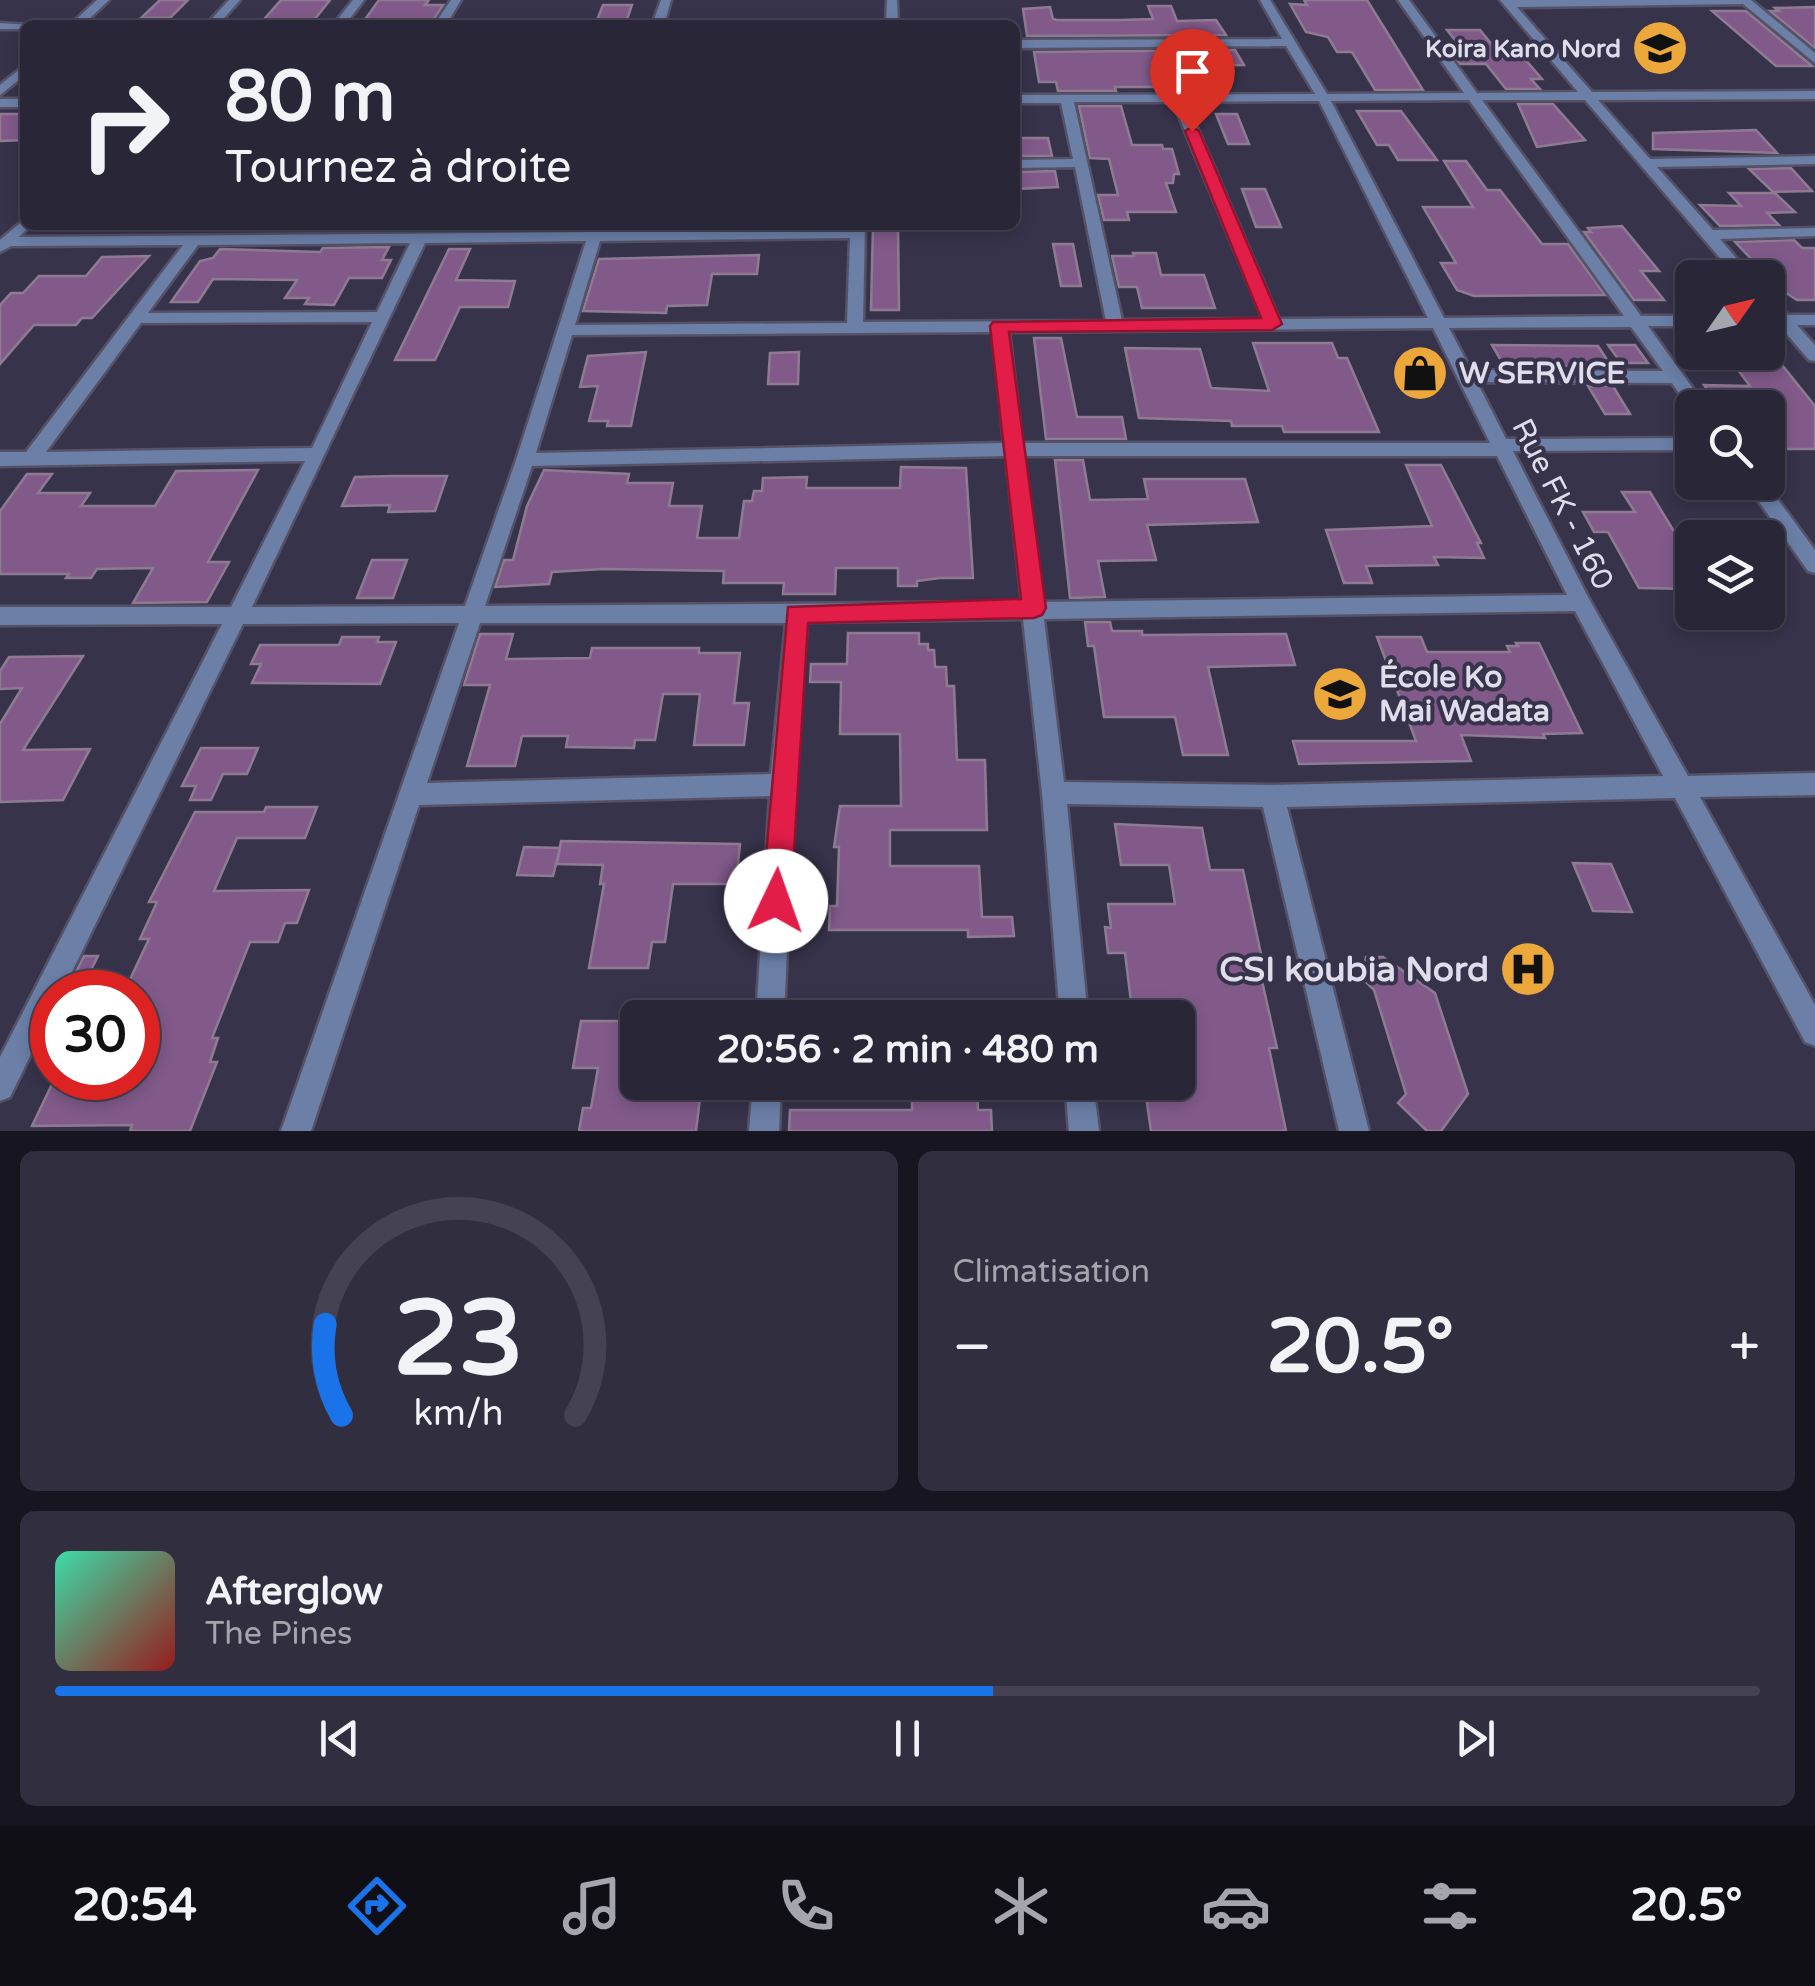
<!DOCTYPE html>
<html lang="fr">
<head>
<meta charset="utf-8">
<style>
  :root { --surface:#292638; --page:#312e40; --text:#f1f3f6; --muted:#a5a5ae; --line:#454353; --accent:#1a73e8 }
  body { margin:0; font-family:"Varela Round",sans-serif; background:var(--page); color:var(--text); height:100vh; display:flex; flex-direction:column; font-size:38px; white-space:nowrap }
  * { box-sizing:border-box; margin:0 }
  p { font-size:32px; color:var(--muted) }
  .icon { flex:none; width:55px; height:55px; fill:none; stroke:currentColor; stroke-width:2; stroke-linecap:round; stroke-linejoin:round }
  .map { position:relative; height:1131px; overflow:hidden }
  .sheet { display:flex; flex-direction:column; gap:20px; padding:20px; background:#17151f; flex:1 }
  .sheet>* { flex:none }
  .hud { position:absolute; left:20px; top:20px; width:1000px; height:210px; border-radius:15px; box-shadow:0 5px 15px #0003,0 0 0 2px var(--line); background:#292638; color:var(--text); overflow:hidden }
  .needle { width:65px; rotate:56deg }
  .fabs { position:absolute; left:1675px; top:260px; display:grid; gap:20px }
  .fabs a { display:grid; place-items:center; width:110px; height:110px; border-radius:15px; background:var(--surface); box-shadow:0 5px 15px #0003,0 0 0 2px var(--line); font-size:50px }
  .speed { position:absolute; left:30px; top:970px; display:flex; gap:20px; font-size:50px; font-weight:700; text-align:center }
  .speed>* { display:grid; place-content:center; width:130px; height:130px; border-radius:50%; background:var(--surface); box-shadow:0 5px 15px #0003,0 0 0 2px var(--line); line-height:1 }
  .speed .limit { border:15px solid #d22; background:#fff; color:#111 }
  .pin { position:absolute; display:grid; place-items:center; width:85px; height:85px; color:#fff; margin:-102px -42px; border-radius:50% 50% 50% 0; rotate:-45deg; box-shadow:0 0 10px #0007 }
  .pin .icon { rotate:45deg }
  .me { position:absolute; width:110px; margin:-55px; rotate:3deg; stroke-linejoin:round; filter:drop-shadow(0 0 8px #0008) }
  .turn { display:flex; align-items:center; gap:35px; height:210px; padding:0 40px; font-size:45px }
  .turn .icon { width:130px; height:130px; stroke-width:2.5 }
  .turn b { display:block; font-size:70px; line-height:85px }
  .big { font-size:75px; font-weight:700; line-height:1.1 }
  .sheet .card { flex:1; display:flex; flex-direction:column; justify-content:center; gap:15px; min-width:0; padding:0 35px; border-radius:15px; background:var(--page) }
  .sheet .dial { align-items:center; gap:0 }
  .dial svg { height:260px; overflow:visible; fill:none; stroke:var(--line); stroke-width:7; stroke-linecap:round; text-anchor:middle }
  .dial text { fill:var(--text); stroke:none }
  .song { display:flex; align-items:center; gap:30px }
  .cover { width:120px; height:120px; border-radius:15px; background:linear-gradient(135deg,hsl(160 70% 55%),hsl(0 70% 35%)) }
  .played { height:10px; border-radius:5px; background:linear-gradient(90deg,var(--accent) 55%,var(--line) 55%) }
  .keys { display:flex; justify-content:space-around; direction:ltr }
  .heat { display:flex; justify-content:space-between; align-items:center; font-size:55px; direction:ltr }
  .sheet .tiles { flex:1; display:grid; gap:20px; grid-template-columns:1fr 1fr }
  .card:last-child { grid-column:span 2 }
  .trip { position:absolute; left:620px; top:1000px; width:575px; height:100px; border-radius:15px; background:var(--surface); box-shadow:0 5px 15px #0003,0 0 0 2px var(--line); font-weight:700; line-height:100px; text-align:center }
  .tabs { display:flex; height:160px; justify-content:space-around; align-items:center; background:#100f16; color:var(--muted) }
  .tabs .icon { width:70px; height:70px }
  .tabs .on { color:var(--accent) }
  .tabs b { font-size:45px; color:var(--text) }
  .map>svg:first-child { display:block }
  .building { fill:#815a8a; stroke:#8e7b92; stroke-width:2.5 }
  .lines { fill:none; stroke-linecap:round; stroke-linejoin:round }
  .minor-casing { stroke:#555268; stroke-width:5 }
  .minor { fill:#6b7fa7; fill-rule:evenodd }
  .route { fill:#e11d48; stroke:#92132f; stroke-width:2.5 }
  .labels { text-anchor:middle; stroke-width:8; stroke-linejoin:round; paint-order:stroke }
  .far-poi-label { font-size:25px; font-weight:bold; fill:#dfddec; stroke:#37334b; text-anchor:end }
  .poi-label { font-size:30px; font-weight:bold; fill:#dfddec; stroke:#37334b; text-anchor:start }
  .street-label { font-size:30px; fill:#dfddec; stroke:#37334b }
  .near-poi-label { font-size:35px; font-weight:bold; fill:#dfddec; stroke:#37334b; text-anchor:end }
</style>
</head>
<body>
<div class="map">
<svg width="1815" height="1131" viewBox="0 0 1815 1131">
  <rect width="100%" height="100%" fill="#37334b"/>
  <g class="building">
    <path d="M160,0H188L170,18H141Z"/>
    <path d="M281,0H330L315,19L304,25H259Z"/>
    <path d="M379,0H429L425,5H443L430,25H361Z"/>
    <path d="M1304,0H1367L1423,90H1375L1352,52H1337L1328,37L1306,32L1290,4L1307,5Z"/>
    <path d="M603,5H632L625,25H595Z"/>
    <path d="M1148,6H1171L1177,21L1216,20L1226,35L1027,36L1023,9L1050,7L1053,19L1057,20H1120L1153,19Z"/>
    <path d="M1815,7V48L1770,11H1779L1775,8Z"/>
    <path d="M1712,11H1746L1812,66H1776Z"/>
    <path d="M1447,30H1480L1503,58H1524L1542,79H1531L1540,89H1506L1486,64H1460L1447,45H1459Z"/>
    <path d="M1235,50L1244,65L1177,66L1185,87H1115L1116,91H1058L1056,82H1039L1034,52Z"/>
    <path d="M1518,104H1553L1585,140L1537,147Z"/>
    <path d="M1079,106H1121L1132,145H1162L1163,149H1172L1179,174H1174L1173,183H1166L1176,212H1127L1129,220H1104L1098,195H1118L1109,159L1090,158Z"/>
    <path d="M1357,111H1401L1437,160H1398L1389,145H1377Z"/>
    <path d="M0,114H25V140L0,141Z"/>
    <path d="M1216,114H1237L1249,144H1228Z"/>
    <path d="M1756,130L1777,153L1653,149V133Z"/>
    <path d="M1015,138H1048L1052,156H1015Z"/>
    <path d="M1444,161H1466L1487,190H1500L1542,244H1568L1605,295L1474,296L1457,290L1441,263H1456L1423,207H1473Z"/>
    <path d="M1791,168L1812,191L1773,192L1749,169Z"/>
    <path d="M1055,171L1058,187L1015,189V172Z"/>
    <path d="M1242,189H1265L1281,227H1256Z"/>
    <path d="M1729,193H1775L1795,212L1767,213L1779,225L1720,226L1700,205L1741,206Z"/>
    <path d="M873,225H898L899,310H871Z"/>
    <path d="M1622,226L1659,271H1641L1664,300H1634L1584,232H1591L1588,228Z"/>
    <path d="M1794,240L1802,248H1815V300H1797L1780,289L1735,242Z"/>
    <path d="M1053,244H1073L1081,286H1061Z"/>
    <path d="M389,247L382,260H391L382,278H349L334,305L305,304L309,298H285L297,280L213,279L198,302H171L200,261L213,258L220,249L320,252L323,248Z"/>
    <path d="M449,249H470L456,280L515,281L508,307H460L435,360H395Z"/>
    <path d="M1133,253H1156L1161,275H1204L1215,308H1142L1137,287H1119L1112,256H1134Z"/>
    <path d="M759,255L757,274H712L707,305L667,306L666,313L583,311L599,259Z"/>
    <path d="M149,256L92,318H82L76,325H34L0,364V305L11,293H23L39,276H86L102,257Z"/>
    <path d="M1034,338H1061L1077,417H1122L1126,439H1046Z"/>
    <path d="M1253,343H1332L1338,358H1347L1379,432H1284L1282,426H1232L1231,421L1139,418L1125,348L1200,349L1211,388L1269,391Z"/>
    <path d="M1492,345L1598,346L1610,364H1598L1600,367L1503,364Z"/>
    <path d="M1608,345H1635L1648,363H1621Z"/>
    <path d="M646,352L631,426H607L608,421H589L598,386L580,387L588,356Z"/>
    <path d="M799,352L798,384H768L770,353Z"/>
    <path d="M1726,354L1763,355L1768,360H1778L1815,406V449H1768V408H1720L1704,385L1750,386Z"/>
    <path d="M1588,386H1613L1630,414H1605Z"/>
    <path d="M1055,460H1083L1090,500L1148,499L1144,479H1245L1258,522L1147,525L1156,560L1098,561L1105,597L1070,598Z"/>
    <path d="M1406,465H1441L1481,543H1477L1484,558L1434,557L1438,565L1366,566L1372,583H1344L1326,530L1432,526Z"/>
    <path d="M901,467L966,468L973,578H940L917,581V586H898V568H836L835,594H783L784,583H723L724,571L604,569L552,572L549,584L495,587L504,560H513L527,506L544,470L629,474L627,483H673L669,506H702L697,538H739L744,501H752L754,491H762L763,478L807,477L806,488H900Z"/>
    <path d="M258,470L208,562H229L207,602L133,603L153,568L97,569L91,578H66L69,574H0V511L27,474H52L38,493H90L81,506H155L176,471Z"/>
    <path d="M394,476H447L435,511L388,512L390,505L342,506L355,477Z"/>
    <path d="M1622,492H1650L1681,543H1687L1692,551V589L1639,588L1608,532H1594L1583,512H1635Z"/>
    <path d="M372,560H407L393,598H357Z"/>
    <path d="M1085,622H1110L1112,631H1142V635L1286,634L1295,665L1208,667L1228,755H1183L1175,717H1104L1094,646H1088Z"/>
    <path d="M848,633H919V644H928V650H934L935,667H946L947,686H954L957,760H985L987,830H890V866H979L982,917H1012L1014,936L968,937V930H829L830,906H837L839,847H834L840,806H901L900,734H840L841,682H810L811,664H847Z"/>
    <path d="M480,634H513L506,659L590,658L592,648H699V653H740L734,703H749L744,745H694L700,694H663L655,740H635L634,748L566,747L568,736H522L515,766H467L490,685H464Z"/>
    <path d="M342,637H379L377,642H396L380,684L252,683L261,664H251L260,645H339Z"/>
    <path d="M1377,637H1421L1427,652H1510L1507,646H1518L1516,643H1539L1582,733L1543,734L1545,738L1461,735L1471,761L1299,764L1293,741H1416Z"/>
    <path d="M83,656L23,750L90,749L63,800L0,802V724L22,688L0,689V671L9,657Z"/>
    <path d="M201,748H258L247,774H223L211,800H190L196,786H182Z"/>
    <path d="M266,807H317L305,838H237L214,891L309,890L297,923H285L278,942H250L212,1038H218L210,1062H217L190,1131H130L132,1125L32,1126L53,1082L138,1083V992H124L149,939H140L157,902H149L195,812H264Z"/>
    <path d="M1115,824L1202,828L1210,870H1243L1261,954H1256L1277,1048H1269L1286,1131H1151L1144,1082H1178V1018H1133L1125,953H1108L1105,927L1111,928L1108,904H1175L1169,865H1121Z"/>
    <path d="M561,841L740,844L736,884H673L665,942H652L648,968H589L604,884H600L603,865L557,864Z"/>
    <path d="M524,847L560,848L553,876L517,875Z"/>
    <path d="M1573,863L1611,864L1632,912L1593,911Z"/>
    <path d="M84,956H98L80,992H66Z"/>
    <path d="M1366,957H1383L1435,993L1468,1094L1441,1131H1427L1398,1103L1406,1094L1374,990L1362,978Z"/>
    <path d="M581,1021H638V1082H702L696,1131H579L583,1108H591L598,1068H573Z"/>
    <path d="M912,1082H977L978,1110H991L992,1131H789L790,1110H912Z"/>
  </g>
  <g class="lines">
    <g class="minor-casing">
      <g id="minor">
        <path d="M97,0H109L83,25H70Z"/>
        <path d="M229,0H240L218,25H206Z"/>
        <path d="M353,0H364L345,25H333Z"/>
        <path d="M451,0H461L446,25H434Z"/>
        <path d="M661,0H671L664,25H652Z"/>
        <path d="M887,0H897L898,25H886Z"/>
        <path d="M1260,0H1270L1327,94L1464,93L1398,0H1409L1477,93L1578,92L1500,0H1751L1815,53V63L1743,4L1517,7L1592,92L1815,91V99L1598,100L1650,159L1815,156V164L1657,167L1713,230L1815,228V236L1720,239L1753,278H1737L1585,100H1482L1641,316H1692V326H1648L1707,408H1692V412L1672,383L1477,382L1506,439L1692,438V450L1513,451L1588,597L1688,776L1815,773V795L1700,797L1815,1005V1046L1805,1042L1675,798L1287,807L1369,1131H1339L1263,807L1067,804L1088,1018H1060L1042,793L1023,619L807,622L794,785L784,1018H756L770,796L419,805L311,1131H281L459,623L243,624L62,992H52V1011L10,1097L0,1101V1057L222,624L0,625V607H231L305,461L0,466V452H26L183,245L11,246L0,252V240L25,219V225H31L19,237L588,232L591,225H605L603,232L851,230V225H865L863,322L1106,321L1075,167L1015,168V160L1073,159L1061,103H1015V95L1315,94L1286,46L1015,48V40L1282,39ZM1469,100L1624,316L1444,318L1331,101ZM1319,101L1428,318L1279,319L1186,102ZM1074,102H1173L1263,319L1122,320ZM850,238L847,323L575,325L600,241ZM586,241L516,460L465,606L252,607L425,243ZM410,243L377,312L148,313L198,245ZM372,322L312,448L46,452L141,323ZM1631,327L1663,371L1471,370L1449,328ZM1433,328L1490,443H1022L1009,332ZM993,332L1004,443L536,453L572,335ZM1006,456L1022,602L485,606L532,466ZM1024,456H1497L1567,595L1042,602ZM1575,611L1663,776L1272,785L1064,782L1044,619ZM480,623H786L771,774L427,783Z"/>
        <path d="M0,23L30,25H25V29H0Z"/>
        <path d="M25,65V75L0,95V85Z"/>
        <rect x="0" y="99" width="25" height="8"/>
        <path d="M1768,297L1774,299L1788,315H1815V325H1797L1815,345V361L1809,360L1779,325L1768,324V318L1771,316L1768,311Z"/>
        <path d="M1745,482H1765L1815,550V573L1808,571Z"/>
        <path d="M753,1082H781L779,1131H749Z"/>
        <path d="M1065,1082H1093L1099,1131H1069Z"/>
      </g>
    </g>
    <use href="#minor" class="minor"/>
  </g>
  <path class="route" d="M1192,127L1199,131L1282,324L1272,330L1009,332L1046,608L1042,615L1034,618L808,623L791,901L786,911L776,916L766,911L762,901L788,607L1021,599L990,326L993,322L1261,318L1185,131Z"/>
  <defs>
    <g id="school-disc" transform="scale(2.875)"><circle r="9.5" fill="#eda83b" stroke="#37334b"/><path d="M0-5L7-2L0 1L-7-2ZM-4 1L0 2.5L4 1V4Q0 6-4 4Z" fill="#111"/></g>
    <g id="shop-disc" transform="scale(2.875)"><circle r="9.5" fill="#eda83b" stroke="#37334b"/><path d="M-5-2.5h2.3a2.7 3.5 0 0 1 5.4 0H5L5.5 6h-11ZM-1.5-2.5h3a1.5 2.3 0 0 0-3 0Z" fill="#111"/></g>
    <g id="hospital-disc" transform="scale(2.875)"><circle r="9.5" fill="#eda83b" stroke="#37334b"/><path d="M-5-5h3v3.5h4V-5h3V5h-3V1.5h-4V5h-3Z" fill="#111"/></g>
  </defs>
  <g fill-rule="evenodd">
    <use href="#school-disc" x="1660" y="48"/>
    <use href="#shop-disc" x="1420" y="373"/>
    <use href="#school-disc" x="1340" y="694"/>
    <use href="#hospital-disc" x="1528" y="969"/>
  </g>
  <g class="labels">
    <g class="far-poi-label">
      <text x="1621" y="57">Koira Kano Nord</text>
    </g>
    <g class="poi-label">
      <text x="1459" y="383">W SERVICE</text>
      <text x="1379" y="687">École Ko<tspan x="1379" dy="34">Mai Wadata</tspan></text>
    </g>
    <g class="street-label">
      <text transform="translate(1563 504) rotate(63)" y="10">Rue FK - 160</text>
    </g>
    <g class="near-poi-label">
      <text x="1489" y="981">CSI koubia Nord</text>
    </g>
  </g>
</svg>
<div class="fabs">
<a><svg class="needle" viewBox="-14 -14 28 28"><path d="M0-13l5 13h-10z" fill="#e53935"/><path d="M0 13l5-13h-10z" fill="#a5a5ae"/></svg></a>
<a><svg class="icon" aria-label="search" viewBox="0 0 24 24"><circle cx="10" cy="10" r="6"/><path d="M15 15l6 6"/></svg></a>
<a><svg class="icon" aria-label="layers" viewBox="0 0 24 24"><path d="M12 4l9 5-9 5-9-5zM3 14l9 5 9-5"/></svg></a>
</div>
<div class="speed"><div class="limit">30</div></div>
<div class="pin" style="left:1192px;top:131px;background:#d93025"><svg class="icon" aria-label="arrive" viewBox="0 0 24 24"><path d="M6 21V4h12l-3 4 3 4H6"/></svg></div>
<svg class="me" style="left:776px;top:901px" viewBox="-20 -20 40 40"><circle r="19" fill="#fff"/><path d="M0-13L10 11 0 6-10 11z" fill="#e11d48"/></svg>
<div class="trip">20:56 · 2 min · 480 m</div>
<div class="hud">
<div class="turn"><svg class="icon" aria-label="right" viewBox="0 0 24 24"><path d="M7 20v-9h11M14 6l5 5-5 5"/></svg><div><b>80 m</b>Tournez à droite</div></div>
</div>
</div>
<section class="sheet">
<div class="tiles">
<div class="card dial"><svg viewBox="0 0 100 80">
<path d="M14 69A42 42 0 1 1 86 69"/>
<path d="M14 69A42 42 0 0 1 9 41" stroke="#1a73e8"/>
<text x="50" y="56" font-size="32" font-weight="700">23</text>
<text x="50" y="72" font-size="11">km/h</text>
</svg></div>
<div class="card"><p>Climatisation</p>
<div class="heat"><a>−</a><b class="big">20.5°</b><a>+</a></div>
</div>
<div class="card">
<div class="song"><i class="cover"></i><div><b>Afterglow</b><p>The Pines</p></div></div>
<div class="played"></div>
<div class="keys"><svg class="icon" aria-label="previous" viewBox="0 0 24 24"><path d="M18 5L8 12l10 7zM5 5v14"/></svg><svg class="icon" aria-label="pause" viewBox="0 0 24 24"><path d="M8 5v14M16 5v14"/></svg><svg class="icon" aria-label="next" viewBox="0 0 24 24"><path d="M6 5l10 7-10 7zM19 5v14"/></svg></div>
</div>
</div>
</section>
<nav class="tabs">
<b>20:54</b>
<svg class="icon on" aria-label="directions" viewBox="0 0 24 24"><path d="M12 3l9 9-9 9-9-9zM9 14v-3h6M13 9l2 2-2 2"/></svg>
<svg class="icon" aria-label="music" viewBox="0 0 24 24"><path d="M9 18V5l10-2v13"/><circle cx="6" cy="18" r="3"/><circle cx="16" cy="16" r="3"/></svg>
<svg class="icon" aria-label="phone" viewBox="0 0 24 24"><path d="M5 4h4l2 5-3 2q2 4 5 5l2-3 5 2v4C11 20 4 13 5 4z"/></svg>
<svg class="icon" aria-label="climate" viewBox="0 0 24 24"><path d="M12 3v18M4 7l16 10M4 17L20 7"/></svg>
<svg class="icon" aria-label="car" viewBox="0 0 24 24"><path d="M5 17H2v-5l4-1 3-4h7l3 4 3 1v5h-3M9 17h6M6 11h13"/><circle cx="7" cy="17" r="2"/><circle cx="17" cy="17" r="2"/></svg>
<svg class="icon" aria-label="filters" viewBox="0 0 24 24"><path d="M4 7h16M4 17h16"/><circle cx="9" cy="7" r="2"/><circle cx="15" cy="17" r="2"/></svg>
<b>20.5°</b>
</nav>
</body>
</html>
